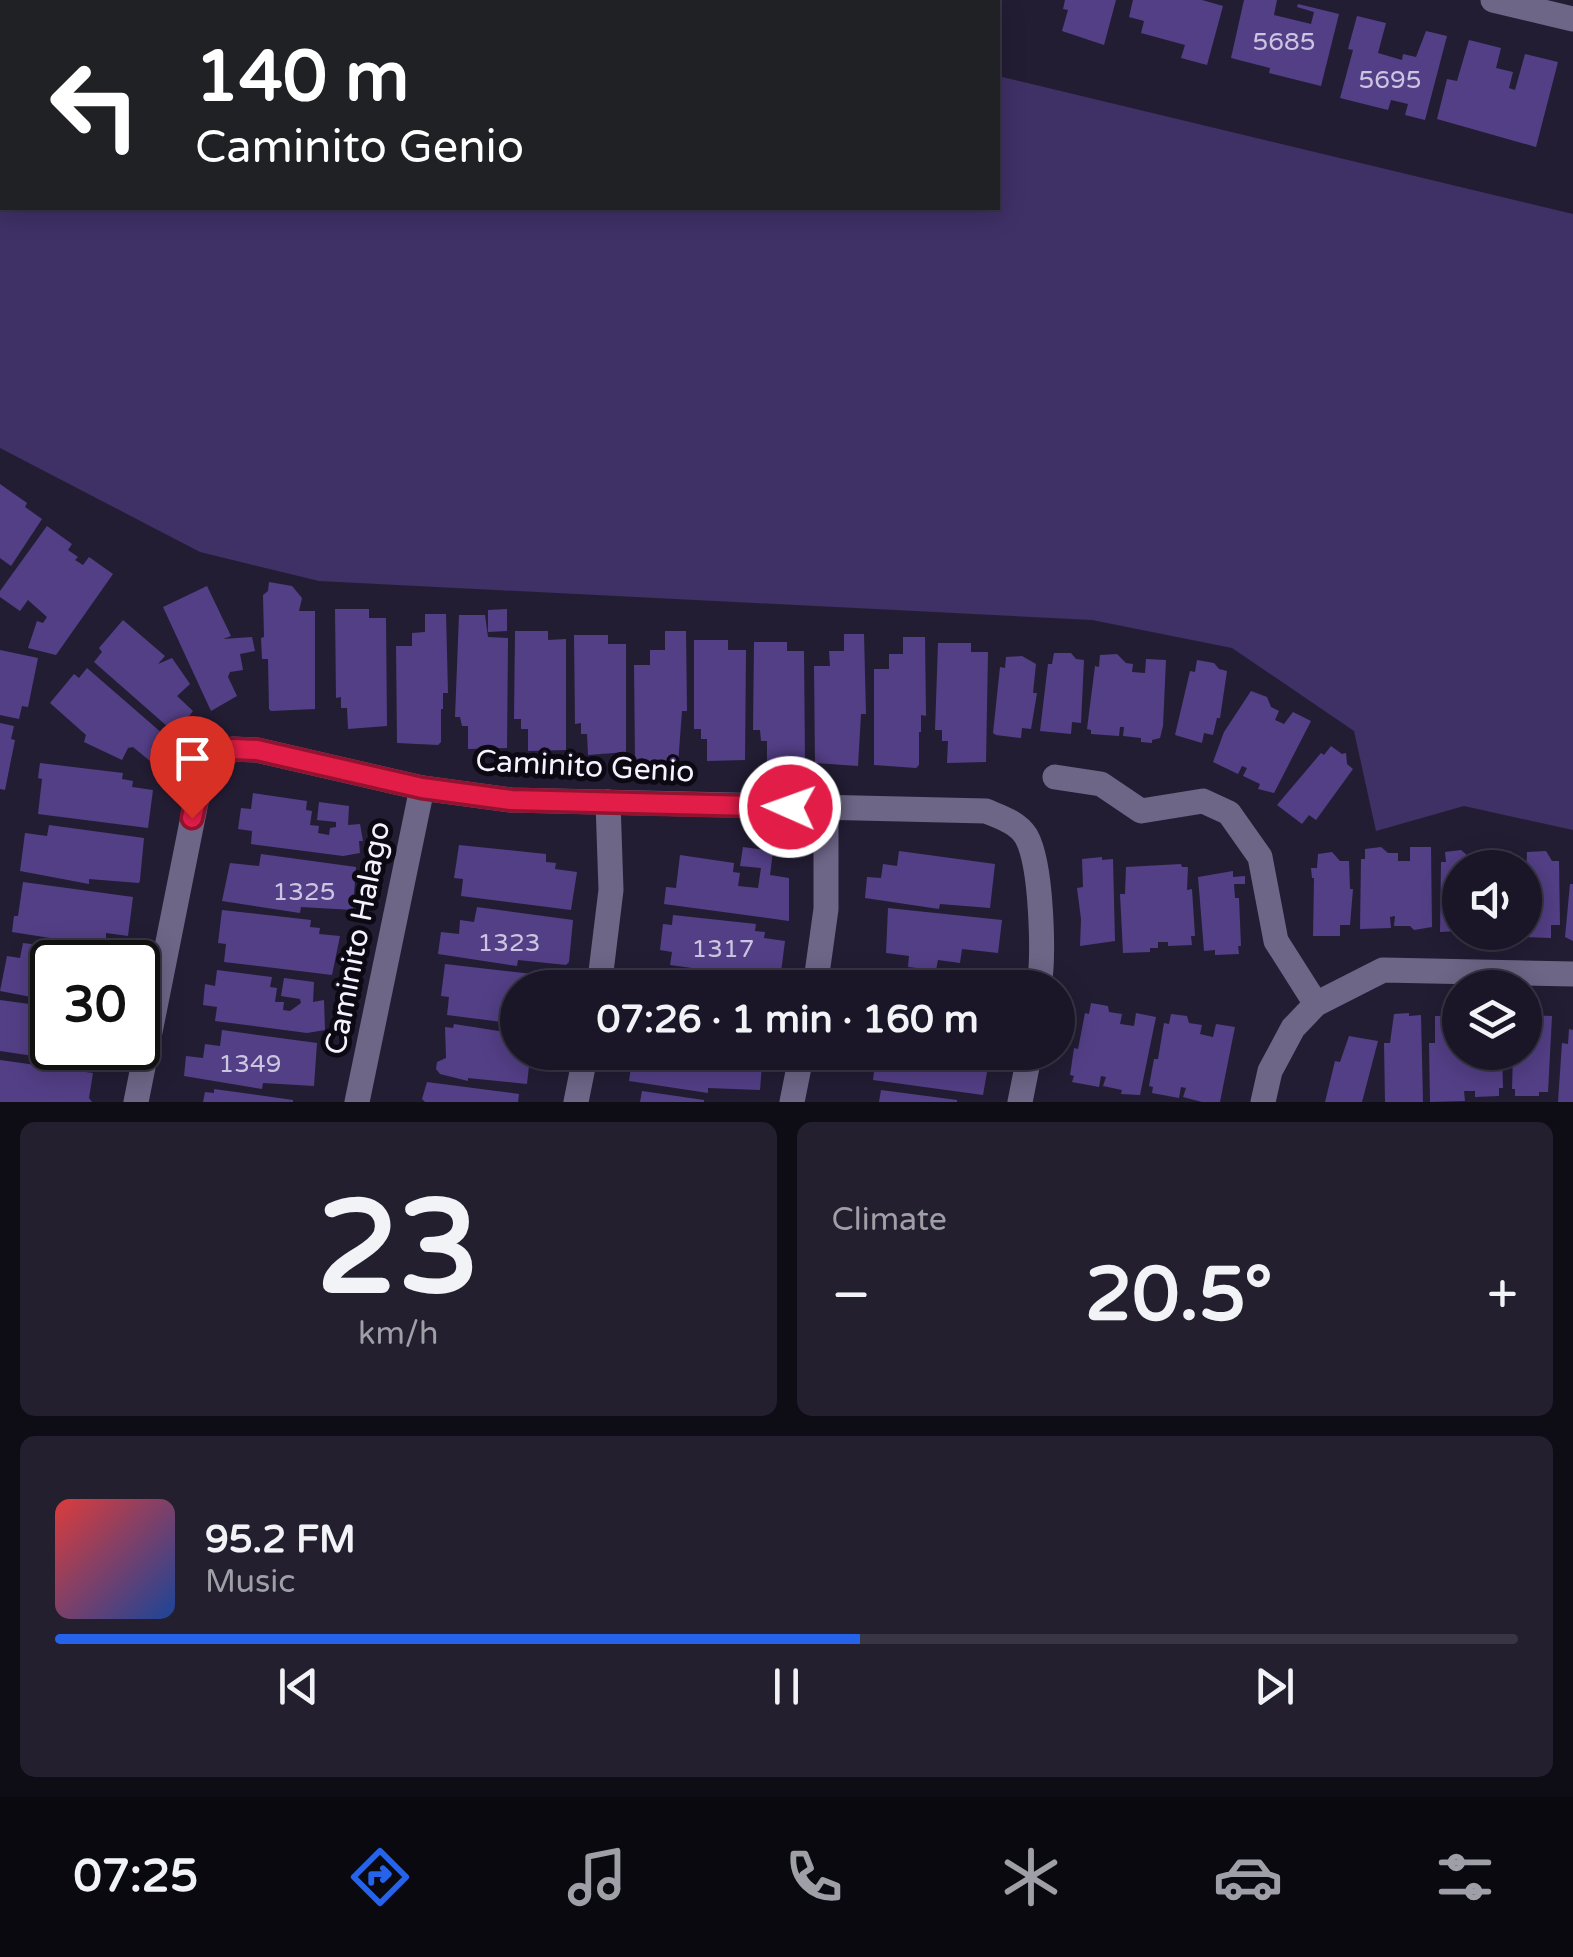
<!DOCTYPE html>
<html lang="en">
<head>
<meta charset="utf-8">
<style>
  :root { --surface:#1a1627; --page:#231f2f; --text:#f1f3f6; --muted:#9f9fa7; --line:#383544; --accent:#2563eb }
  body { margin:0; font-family:"Varela Round",sans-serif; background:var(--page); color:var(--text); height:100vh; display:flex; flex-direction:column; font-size:38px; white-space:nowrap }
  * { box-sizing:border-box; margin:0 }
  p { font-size:32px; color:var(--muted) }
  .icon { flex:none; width:55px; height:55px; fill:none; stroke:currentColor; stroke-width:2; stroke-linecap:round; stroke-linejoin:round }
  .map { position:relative; height:1102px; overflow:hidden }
  .sheet { display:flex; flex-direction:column; gap:20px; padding:20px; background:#0e0c15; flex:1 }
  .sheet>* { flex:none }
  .guide { position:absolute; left:0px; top:0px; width:1000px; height:210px; box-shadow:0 5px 25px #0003,0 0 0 2px var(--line); background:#202124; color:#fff; overflow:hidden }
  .buttons { position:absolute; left:1442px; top:850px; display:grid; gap:20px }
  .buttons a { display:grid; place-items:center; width:100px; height:100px; border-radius:50%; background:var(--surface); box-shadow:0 5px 25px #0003,0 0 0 2px var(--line); font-size:50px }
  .speed { position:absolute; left:30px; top:940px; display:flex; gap:20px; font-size:50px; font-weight:700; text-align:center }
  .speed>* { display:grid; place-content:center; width:130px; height:130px; border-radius:50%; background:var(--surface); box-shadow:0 5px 25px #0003,0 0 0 2px var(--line); line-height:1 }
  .speed .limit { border:5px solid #111; border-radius:15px; background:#fff; color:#111 }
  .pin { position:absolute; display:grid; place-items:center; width:85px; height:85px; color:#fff; margin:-102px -42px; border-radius:50% 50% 50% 0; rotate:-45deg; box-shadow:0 0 10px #0007 }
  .pin .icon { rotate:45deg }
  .me { position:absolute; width:110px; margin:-55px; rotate:272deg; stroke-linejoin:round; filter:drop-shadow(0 0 8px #0008) }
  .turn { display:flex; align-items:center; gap:35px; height:210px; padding:0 30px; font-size:45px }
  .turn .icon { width:130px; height:130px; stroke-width:2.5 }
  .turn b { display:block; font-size:70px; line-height:85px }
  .big { font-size:75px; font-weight:800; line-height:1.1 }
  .sheet .tile { flex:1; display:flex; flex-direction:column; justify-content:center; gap:15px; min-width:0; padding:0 35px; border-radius:15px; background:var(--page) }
  .sheet .dial { align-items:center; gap:0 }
  .dial b { font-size:130px; line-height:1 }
  .song { display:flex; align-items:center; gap:30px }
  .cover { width:120px; height:120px; border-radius:15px; background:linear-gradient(135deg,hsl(0 70% 55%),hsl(220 70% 35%)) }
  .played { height:10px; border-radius:5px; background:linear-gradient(90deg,var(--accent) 55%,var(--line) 55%) }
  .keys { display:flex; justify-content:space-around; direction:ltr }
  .heat { display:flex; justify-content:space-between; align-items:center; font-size:55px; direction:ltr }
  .sheet .tiles { flex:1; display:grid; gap:20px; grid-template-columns:1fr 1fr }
  .tile:last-child { grid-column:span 2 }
  .trip { position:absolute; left:500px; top:970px; width:575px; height:100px; border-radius:50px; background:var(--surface); box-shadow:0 5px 25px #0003,0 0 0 2px var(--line); font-weight:800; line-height:100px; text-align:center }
  .tab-bar { display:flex; height:160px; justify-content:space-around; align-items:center; background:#0a0910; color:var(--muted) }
  .tab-bar .icon { width:70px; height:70px }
  .tab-bar .selected { color:var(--accent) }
  .tab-bar b { font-size:45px; color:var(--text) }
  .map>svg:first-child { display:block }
  .green { fill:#3f3066 }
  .building { fill:#533f86 }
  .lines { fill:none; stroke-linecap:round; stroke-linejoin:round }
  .street { stroke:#6d6687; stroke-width:25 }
  .route-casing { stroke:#92132f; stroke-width:25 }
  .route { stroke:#e11d48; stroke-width:18 }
  .labels { text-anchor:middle; stroke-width:10; stroke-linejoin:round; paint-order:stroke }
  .number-label { font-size:25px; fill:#ccc5e1 }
  .street-label { font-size:30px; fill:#f4f2ff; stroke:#0c0913 }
</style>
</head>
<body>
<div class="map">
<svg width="1573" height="1102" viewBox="0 0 1573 1102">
  <rect width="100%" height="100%" fill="#231d34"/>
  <path class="green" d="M0,0L207,2H2V208H998V76L1573,214V830L1464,806L1376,831L1354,731L1232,648L1092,620L319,581L200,552L0,448Z"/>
  <g class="building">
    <path d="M1065,0H1116L1104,45L1062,31L1068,10L1063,9Z"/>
    <path d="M1133,0H1202L1223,6L1207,65L1181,58L1185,45L1141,33L1144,21L1129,17Z"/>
    <path d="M1244,0H1277L1274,15L1311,24L1314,12L1297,7L1298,4L1339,14L1321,86L1269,73L1270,68L1231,58Z"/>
    <path d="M1357,16L1386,23L1378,53L1402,60L1403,54L1416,57L1426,31L1447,36L1425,120L1405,115L1408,104L1391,100L1388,110L1340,98L1353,50L1348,49Z"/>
    <path d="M1469,40L1501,48L1496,68L1513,72L1509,88L1515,90L1525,54L1558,62L1536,147L1437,119L1447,79L1457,81Z"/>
    <path d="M0,484L27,503L25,507L42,519L11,566L0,558Z"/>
    <path d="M47,526L72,544L68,550L78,557L75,560L83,565L89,557L113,574L56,655L28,648L37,621L43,623L47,617L28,600L20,611L0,597V591Z"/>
    <path d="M269,582L292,586L302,598L299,611H315V709L271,711L269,709L268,659H262L261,638L264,637L263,595L268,591Z"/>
    <path d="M207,586L231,636L223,639L252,637L255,651L240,654L243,670L230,672L228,677L237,696L211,711L163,607Z"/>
    <path d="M335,609H369V618H386L387,726L348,729L347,708H341V697L336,698Z"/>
    <path d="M507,609V631L488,632V610Z"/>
    <path d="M425,614H446L448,693H443V709H441V742L438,745L397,743L396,646H412V633L425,632Z"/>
    <path d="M459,615H485L488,637L508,638L507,748L468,749V726H462L460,717H455Z"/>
    <path d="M123,620L165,656L158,664L172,658L190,684L177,696L193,711L176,734L94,662L102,652L99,648Z"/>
    <path d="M515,631H548V640L566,639V750L528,751V729H521V719H514Z"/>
    <path d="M665,631H686L687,711H682L678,764L635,761L634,665H650V650H665Z"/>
    <path d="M844,634H864L866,714H861L858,766L815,763L814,666H830L829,651H844Z"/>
    <path d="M574,635H608V644H626V752L588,755L587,734H581V723L575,724Z"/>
    <path d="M903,637H925L926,716L921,715V732H919V765L916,768L874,765V669H889V654H903Z"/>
    <path d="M694,640H728V650H746L745,760L707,761V739H701V729H694Z"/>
    <path d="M754,642H787V651H804L805,760L767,763V741H761L760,730H753Z"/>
    <path d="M938,643H971V652H988L986,762L947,763L948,741H942V730H935Z"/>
    <path d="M0,650L38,658L28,707L22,706L19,719L0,715Z"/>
    <path d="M1054,653H1071L1076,659L1084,660L1081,723L1072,722L1071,734L1040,731L1048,664H1052Z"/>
    <path d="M1117,654L1126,663L1133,664L1132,672L1145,673L1146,659L1166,660L1163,726L1160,738L1152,740V743L1141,742V738L1123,736L1124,727H1120L1119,736L1091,734V730L1087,729L1095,666L1099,667L1100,655Z"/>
    <path d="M1022,656L1036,664L1033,693H1037L1031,729L1022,728L1021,738L996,735L993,733L1000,667L1005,668L1006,657Z"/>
    <path d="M1197,660L1214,663L1219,669L1227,671L1220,718H1217L1213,735L1204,733L1202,743L1175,735L1190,671L1195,672Z"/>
    <path d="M87,668L171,741L150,761L133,747L128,748L122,760L84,742L86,735L50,703L74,674L79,678Z"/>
    <path d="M1251,691L1267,697L1271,707L1279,711L1275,720L1284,724L1293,712L1311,721L1274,793L1258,789L1260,784L1243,776L1247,768L1242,766L1238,774L1213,762L1224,732Z"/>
    <path d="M0,723L14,726L11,739L15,740L5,790L0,789Z"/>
    <path d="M1331,746L1342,754L1346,753L1347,764L1353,769L1316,820L1309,815L1302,824L1277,805L1321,753L1324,755Z"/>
    <path d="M40,763L123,773L122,779L133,781L132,787L153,790L148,828L38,814L42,779L38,778Z"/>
    <path d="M253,793L307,801L306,810L312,811L310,825L319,826L318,833L329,835L330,828L336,827V822L317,820L319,802L349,806L348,825L360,824L363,841H359L360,853L343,856L251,844L252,831L238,829L241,808L251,809Z"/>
    <path d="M49,825L144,838L140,880L139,883L89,879V884L20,871L25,833L47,836Z"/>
    <path d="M459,845L546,854V862L556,863L555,869L577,872L571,910L461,896L463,879L454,878Z"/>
    <path d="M743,847L773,851L770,875L789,878V921L664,904L666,887L676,888L680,855L734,863L733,872L740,873L738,886L758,888L761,868L740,866Z"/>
    <path d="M1381,847L1388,853H1398V861H1410V847H1431L1432,927L1414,930L1410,926H1394L1395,916L1390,917L1391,928L1360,929L1361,859H1365V849Z"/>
    <path d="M1461,850L1468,856L1478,855L1479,868H1460V931L1440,932L1441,862H1446L1445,852Z"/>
    <path d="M899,851L995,864L990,908L940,904L939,909L865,898L867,877L881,878L883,864L897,866Z"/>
    <path d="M1491,851H1511L1512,868H1489Z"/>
    <path d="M1546,851L1552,861H1559L1560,925H1551V938L1524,937L1527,852Z"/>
    <path d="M1332,852L1340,861H1349L1350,889H1353L1350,925H1340V936H1313L1314,878H1312L1311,868H1317L1318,854Z"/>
    <path d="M261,854L356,867L353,910L301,907L300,913L222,901L230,863L259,866Z"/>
    <path d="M1102,857V860L1113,859L1115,941L1080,946L1081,919L1077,888L1083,887L1082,859Z"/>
    <path d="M1181,864L1182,867H1188L1187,890L1192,889L1195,936H1191L1192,945L1168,946V942H1158V948H1150V952L1123,953L1120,894H1125L1126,867Z"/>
    <path d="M1233,871V877L1245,876V884H1234L1235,898H1239L1241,946H1238L1239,954L1215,955V950L1204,951L1198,877Z"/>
    <path d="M23,882L133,897L128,936L106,933V939L96,938L95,945L12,932L14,916H18Z"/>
    <path d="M1570,884H1573V941L1565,937Z"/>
    <path d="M477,907L573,920L569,962L566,965L518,960L517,966L438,954L441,932L459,934L460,920L474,922Z"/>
    <path d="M888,908L1002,920L998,953L962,949L960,963L938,960L936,970L908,967L909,956L886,953Z"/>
    <path d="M222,910L311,920L310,927L320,928L319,934L340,936L332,975L224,962L226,944L218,943Z"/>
    <path d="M673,915L756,924L755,931L765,932L764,938L785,941L780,980L670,965L672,952L660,950L663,924L672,925Z"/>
    <path d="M23,943L119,955L118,962H52V1001L0,991L7,956L20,958Z"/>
    <path d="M445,964L533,974V981L542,982V988H518V1024L447,1015L449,997L441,996Z"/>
    <path d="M217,970L272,977L270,987L277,988L275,1002H284L283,1010L290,1011L301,1003L300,999L281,996L284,978L314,982L313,1002L324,1000L325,1030L307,1033L215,1021L217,1007L203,1005L205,984L215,986Z"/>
    <path d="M906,971L933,975L932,982L940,983L941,976L975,980L974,988H889L891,975L905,976Z"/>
    <path d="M670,975L751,985V988H669Z"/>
    <path d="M0,1000L52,1007V1048H79L78,1056L67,1054V1061L0,1051Z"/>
    <path d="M1091,1003L1108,1006L1109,1012L1122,1014L1120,1024L1134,1026L1136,1013L1156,1017L1140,1095L1121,1094L1122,1090L1103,1086L1106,1077L1101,1076L1099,1087L1072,1082L1074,1076L1070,1075L1074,1048L1078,1049L1085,1013L1089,1014Z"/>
    <path d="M1458,1007L1460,1052H1502L1503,1088H1499V1096L1475,1097V1091H1464L1465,1101L1430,1102L1429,1043H1435V1016H1456Z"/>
    <path d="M1409,1013V1016L1421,1015L1423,1102H1385L1384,1043H1390L1394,1014Z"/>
    <path d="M1171,1014L1187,1016L1189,1023L1202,1025L1200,1034L1213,1037L1216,1024L1235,1027L1220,1102H1202L1183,1097L1186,1088L1181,1087L1179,1098L1152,1093L1153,1087L1149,1086L1154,1059H1158L1164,1023L1169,1024Z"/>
    <path d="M1525,1015L1552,1016L1548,1092H1539V1096H1515V1089H1512L1513,1052H1525Z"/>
    <path d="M454,1024L518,1034V1052H540L538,1067L529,1066L527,1084L468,1078V1081L440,1074L436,1069L437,1062L446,1058L445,1027L453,1028Z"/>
    <path d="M1569,1029L1573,1030V1102H1558L1562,1043L1568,1044Z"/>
    <path d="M222,1030L317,1043L314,1086L263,1083L262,1089L184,1076L186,1056L203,1058L205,1044L220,1046Z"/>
    <path d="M1349,1036L1378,1041L1362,1102H1325L1335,1061L1340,1062Z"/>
    <path d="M651,1052H763L760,1090L708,1088V1093L629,1081L632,1060L650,1062Z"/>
    <path d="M867,1052H968L990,1055L983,1095L873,1080L875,1063L866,1062Z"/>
    <path d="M0,1060L93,1073L89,1098L92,1102H0Z"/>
    <path d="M427,1082L519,1094L518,1102H425L422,1099Z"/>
    <path d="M214,1089L293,1100V1102H203L205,1092L214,1093Z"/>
    <path d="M881,1090L957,1100V1102H879Z"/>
    <path d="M642,1091L704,1100V1102H640Z"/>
  </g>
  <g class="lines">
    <g class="street">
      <path d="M1493,0L1573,19"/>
      <path d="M1055,777L1101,784L1141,811L1203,801L1229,813L1260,857L1276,941L1316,1004"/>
      <path d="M599,988L611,890L608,802"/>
      <path d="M815,988L826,909V808"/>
      <path d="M136,1102L200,782L212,766L232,749L257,750L422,788L511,800L986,811C1000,817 1017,822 1026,836C1042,864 1044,955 1039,988"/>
      <path d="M357,1102L422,788"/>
      <path d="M576,1102L586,1052"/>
      <path d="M792,1102L802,1052"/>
      <path d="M1020,1102L1030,1052"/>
      <path d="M1263,1102L1270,1071L1293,1028L1316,1004L1383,970L1573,974"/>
    </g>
  </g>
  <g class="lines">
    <g class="route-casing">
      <path id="route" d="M192,818C200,782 203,772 232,749L257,750L422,788L511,800L790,807"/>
    </g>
    <use href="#route" class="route"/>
  </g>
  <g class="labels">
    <g class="number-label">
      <text x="1284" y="50">5685</text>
      <text x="1390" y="88">5695</text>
      <text x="304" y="900">1325</text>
      <text x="509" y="951">1323</text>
      <text x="723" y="957">1317</text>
      <text x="250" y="1072">1349</text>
    </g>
    <g class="street-label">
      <text transform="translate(585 766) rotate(3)" y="10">Caminito Genio</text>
      <text transform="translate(357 938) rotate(-79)" y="10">Caminito Halago</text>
    </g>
  </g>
</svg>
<div class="buttons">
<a><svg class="icon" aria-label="sound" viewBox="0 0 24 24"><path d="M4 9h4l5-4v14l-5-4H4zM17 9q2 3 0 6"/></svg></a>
<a><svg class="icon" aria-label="layers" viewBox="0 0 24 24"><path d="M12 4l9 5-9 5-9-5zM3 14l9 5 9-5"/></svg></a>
</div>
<div class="speed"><div class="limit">30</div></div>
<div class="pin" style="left:192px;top:818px;background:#d93025"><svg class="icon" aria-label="arrive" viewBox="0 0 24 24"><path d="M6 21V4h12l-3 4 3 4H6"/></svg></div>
<svg class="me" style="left:790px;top:807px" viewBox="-20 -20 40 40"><circle r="17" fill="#e11d48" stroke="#fff" stroke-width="3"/><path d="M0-11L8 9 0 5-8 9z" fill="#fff"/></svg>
<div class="trip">07:26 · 1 min · 160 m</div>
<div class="guide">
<div class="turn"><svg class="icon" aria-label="left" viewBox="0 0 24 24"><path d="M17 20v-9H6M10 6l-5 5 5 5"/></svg><div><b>140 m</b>Caminito Genio</div></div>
</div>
</div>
<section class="sheet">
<div class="tiles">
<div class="tile dial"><b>23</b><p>km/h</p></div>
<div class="tile"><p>Climate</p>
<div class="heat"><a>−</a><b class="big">20.5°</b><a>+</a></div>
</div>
<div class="tile">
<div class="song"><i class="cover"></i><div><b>95.2 FM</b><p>Music</p></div></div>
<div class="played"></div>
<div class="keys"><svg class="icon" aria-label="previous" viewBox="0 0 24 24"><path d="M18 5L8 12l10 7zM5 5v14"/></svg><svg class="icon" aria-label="pause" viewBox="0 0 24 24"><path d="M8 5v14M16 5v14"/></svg><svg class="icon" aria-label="next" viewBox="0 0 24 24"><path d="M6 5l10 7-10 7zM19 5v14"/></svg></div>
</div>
</div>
</section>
<nav class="tab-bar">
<b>07:25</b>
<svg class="icon selected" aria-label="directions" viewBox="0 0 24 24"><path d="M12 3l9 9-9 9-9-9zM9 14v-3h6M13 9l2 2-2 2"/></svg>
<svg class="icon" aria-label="music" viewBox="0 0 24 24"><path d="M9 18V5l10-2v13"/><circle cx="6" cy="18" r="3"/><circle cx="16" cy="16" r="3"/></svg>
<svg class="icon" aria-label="phone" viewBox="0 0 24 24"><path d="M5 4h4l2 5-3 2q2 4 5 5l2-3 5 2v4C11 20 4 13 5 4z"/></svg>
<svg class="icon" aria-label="climate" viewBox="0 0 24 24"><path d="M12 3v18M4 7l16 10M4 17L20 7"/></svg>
<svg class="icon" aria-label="car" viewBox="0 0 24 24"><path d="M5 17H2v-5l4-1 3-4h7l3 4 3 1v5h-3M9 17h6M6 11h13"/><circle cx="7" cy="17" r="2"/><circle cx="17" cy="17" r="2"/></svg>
<svg class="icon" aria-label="filters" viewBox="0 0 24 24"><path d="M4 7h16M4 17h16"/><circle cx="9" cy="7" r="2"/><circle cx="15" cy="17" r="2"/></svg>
</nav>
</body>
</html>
